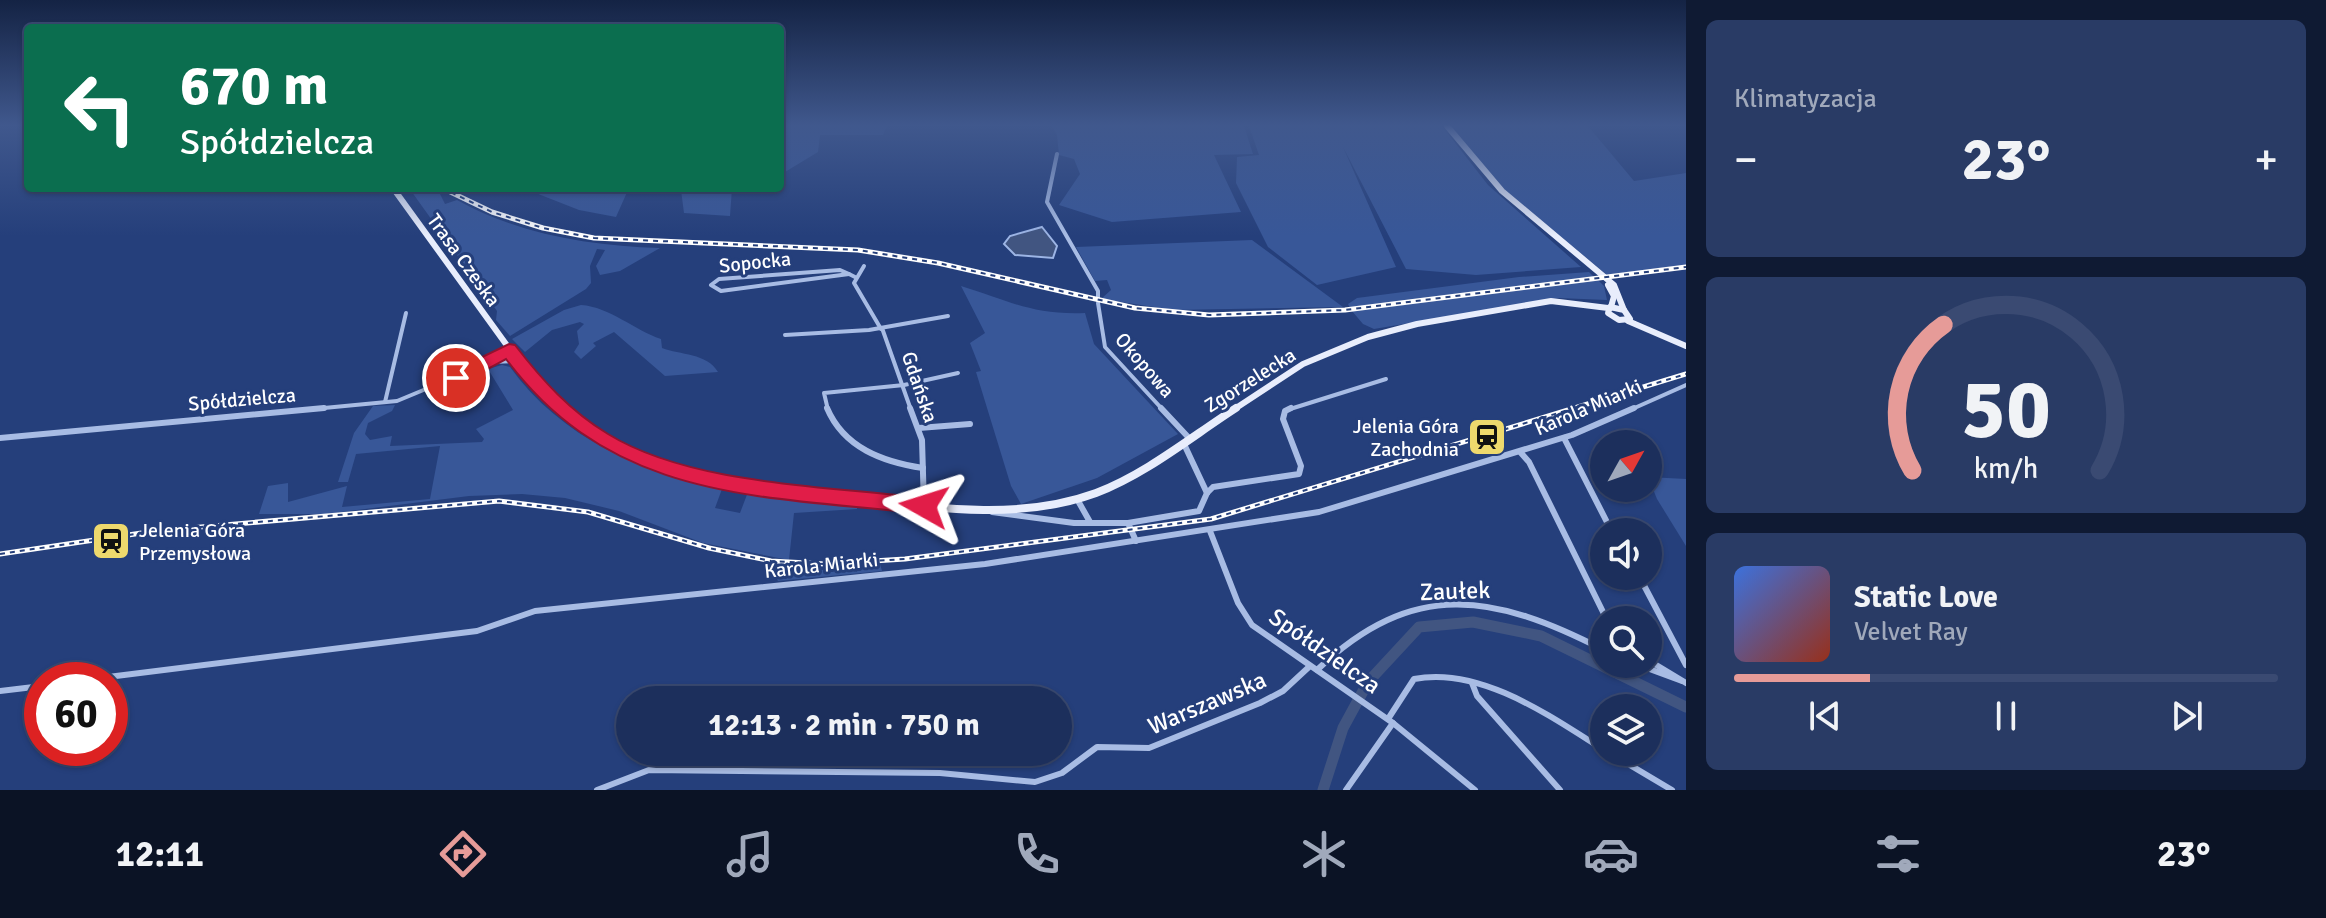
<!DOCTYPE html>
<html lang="pl">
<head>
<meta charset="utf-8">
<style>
  :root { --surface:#1c2f5c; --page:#293b65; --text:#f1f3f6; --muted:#a0a9bb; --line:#3a4a72; --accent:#e69b98 }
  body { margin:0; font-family:Signika,sans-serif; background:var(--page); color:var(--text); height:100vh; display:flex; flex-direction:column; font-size:30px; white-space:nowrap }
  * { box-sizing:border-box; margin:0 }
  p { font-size:26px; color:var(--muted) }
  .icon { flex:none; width:44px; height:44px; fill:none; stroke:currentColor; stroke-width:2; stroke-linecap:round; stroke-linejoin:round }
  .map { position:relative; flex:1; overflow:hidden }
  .panel { display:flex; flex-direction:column; gap:20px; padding:20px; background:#0f1a33; width:640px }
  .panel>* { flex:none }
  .hud { position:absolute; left:24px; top:24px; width:760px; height:168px; border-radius:8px; box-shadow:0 2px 6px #0004,0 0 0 2px var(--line); background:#0b6e4f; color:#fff; overflow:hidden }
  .needle { width:52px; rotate:50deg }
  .buttons { position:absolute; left:1590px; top:430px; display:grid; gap:16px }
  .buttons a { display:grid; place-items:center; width:72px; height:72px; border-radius:50%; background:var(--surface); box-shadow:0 2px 6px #0004,0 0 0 2px var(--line); font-size:40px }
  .speed { position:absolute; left:24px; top:662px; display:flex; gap:16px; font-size:40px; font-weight:700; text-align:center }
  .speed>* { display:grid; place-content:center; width:104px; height:104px; border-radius:50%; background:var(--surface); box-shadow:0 2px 6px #0004,0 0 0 2px var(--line); line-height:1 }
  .speed .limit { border:12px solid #d22; background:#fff; color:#111 }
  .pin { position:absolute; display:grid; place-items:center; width:68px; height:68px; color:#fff; margin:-34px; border:4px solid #fff; border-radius:50%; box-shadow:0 2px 8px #0007 }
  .me { position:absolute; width:88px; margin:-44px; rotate:276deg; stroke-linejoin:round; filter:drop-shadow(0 0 6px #0008) }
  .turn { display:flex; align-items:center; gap:28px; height:168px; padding:0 24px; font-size:36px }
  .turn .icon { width:104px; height:104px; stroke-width:2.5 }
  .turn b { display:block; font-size:56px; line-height:68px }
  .big { font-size:60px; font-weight:800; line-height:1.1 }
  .panel .card { flex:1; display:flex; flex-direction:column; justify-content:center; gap:12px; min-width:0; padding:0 28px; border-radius:12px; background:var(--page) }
  .panel .dial { align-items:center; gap:0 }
  .dial svg { height:208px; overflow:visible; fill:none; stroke:var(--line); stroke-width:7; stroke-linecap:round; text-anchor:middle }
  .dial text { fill:var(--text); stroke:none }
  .song { display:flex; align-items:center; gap:24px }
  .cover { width:96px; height:96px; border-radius:12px; background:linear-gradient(135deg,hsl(220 70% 55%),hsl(10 70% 35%)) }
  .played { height:8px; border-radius:4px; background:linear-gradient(90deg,var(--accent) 25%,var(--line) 25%) }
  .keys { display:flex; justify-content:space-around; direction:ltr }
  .heat { display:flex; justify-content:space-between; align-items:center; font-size:44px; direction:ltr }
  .trip { position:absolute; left:616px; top:686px; width:456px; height:80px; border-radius:40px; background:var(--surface); box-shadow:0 2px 6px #0004,0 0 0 2px var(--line); font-weight:800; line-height:80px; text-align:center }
  .menu { display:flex; height:128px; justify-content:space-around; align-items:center; background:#0b1325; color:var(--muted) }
  .menu .icon { width:56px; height:56px }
  .menu .active { color:var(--accent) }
  .menu b { font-size:36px; color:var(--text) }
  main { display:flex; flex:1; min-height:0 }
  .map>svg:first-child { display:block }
  .green { fill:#385798 }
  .water { fill:#415581; stroke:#9db5e5; stroke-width:2 }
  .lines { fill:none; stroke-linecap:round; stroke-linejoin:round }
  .river { stroke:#415581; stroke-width:11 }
  .minor-far1 { stroke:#a8bce4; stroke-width:4 }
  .minor { stroke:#a8bce4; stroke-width:6 }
  .major-far1 { stroke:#e8edfc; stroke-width:6 }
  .major { stroke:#e8edfc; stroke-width:8 }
  .rail-casing { stroke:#fff; stroke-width:5 }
  .rail { stroke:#253f7b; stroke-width:2; stroke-dasharray:5; stroke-linecap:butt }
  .route { fill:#e11d48; stroke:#92132f; stroke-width:2 }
  .labels { text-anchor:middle; stroke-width:6; stroke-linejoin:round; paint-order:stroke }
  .street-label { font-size:20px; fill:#fff; stroke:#253f7b }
  .poi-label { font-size:20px; fill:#fff; stroke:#253f7b; text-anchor:end }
  .near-street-label { font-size:24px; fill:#fff; stroke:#253f7b }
</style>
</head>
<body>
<main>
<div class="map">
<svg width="1686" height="790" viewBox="0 0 1686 790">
  <rect width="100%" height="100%" fill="#253f7b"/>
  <g class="green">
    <path d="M780,126H887L883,135H820L818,152L780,175Z"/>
    <path d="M1052,126H1244L1253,154L1214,155L1241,212L1112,222L1059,205L1080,174L1074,159L1059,155L1057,135Z"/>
    <path d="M1249,126H1442L1488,185L1581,267L1476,275L1406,269L1343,147L1396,267L1317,285L1268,247L1236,183L1237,157L1259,155Z"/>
    <path d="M1450,126H1588L1634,181L1686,173V266L1607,275L1505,190Z"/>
    <path d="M409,188H437L445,204L457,200C518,234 590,246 660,248L620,271L600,275L596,266L605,250L597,249L590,266L591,283L586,289L510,336L496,320L497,311Z"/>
    <path d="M523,188H732L730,216L684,213L681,190H628L616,217L579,210Z"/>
    <path d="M1252,240L1343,307L1174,310L1101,299L1111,290L1107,280L1095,281L1076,247Z"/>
    <path d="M1589,272L1594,277L1350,308L1348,304L1357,298L1519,277Z"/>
    <path d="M1598,280L1604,286L1607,300L1558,298L1374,329L1363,324L1352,311Z"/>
    <path d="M961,286C1010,301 1031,315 1085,313L1094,344L1178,434L1097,478L1021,504L1011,486L976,372L981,371L970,343L985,333Z"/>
    <path d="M581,305C610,307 634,330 661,339L662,348C680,355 707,353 718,372L665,376L614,332L593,343L596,346L581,359L574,352L579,344L577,331L584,324L580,322L552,330L525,352L512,339L564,310Z"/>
    <path d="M502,365L510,367C560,437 642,473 722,489L715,508L740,513L748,492L857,504V509L794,513L789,560L703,543L619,511L565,498L522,494L469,496L325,514H259L268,486L288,483V502L347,486L342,507L430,499L440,446L356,454L348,482H338L354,433L373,406L395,405L392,411L368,423L365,434L370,440L392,436L390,446L482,442L484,439L476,429L513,410L488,369Z"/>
    <path d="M1648,477L1686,479V546L1657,499Z"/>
    <path d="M880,564L882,571L778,581L775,576L777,573L851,568L857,572L858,568Z"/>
  </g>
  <path class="water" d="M1042,227L1057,246L1053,258L1015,255L1004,244L1010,236Z"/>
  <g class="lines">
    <path class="river" d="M1323,790L1343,728L1368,682L1419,627L1473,622L1541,636L1686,707"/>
    <g class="minor-far1">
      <path d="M1057,154L1047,202L1098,291V300"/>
      <path d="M864,266L854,283L881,329"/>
      <path d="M840,270L849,274L721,291L711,285L719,279Z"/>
      <path d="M849,274L855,277"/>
      <path d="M1098,303L1105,347L1163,410"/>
      <path d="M882,328L911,410"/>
      <path d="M785,335L869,330L948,316"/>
      <path d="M487,361L509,350"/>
      <path d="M385,402L406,313"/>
      <path d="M303,410L397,401L491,362L516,361"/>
      <path d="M828,410L824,393L904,385L958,373"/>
      <path d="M1287,410L1386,379"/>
      <path d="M1630,410L1686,385"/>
    </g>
    <g class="minor">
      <path d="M827,408C844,448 883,462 923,468"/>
      <path d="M910,408L922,440L924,506"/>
      <path d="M1161,408L1189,438"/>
      <path d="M919,428L970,424"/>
      <path d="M0,438L324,408"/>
      <path d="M1564,438L1612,532"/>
      <path d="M1184,444L1207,493"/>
      <path d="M1521,453L1529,462L1607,620"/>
      <path d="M1207,493L1213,487L1299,474L1301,466L1283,419L1285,411L1291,408"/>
      <path d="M1077,499L1090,522"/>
      <path d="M992,512L1074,523H1128L1136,541"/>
      <path d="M1128,523L1199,511L1207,493"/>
      <path d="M1210,531L1238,603L1252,625L1393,723L1475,790"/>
      <path d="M1639,576L1686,665"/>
      <path d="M1648,660L1686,683"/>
      <path d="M1636,664L1682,681"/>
      <path d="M1317,670C1413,578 1495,594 1604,650"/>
      <path d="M84,680L477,631L535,611L985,564L1319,512L1572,435L1634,408"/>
      <path d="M1472,683L1477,696L1560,790"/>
      <path d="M0,691L42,686"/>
      <path d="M1388,719L1414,679C1480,666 1550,716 1604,750"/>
      <path d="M1608,752L1672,790"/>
      <path d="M597,790L649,770L940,773L1035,782L1062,773L1097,747L1149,748L1260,703L1283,691L1310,666"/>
      <path d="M1346,790L1393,723"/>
    </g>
    <g class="major-far1">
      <path d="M1447,126L1502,191L1614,285L1624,310"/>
      <path d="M393,188L537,387L561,410"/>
      <path d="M1608,285L1614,296L1611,307"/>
      <path d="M1610,307L1624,310L1630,319L1619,320L1608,313Z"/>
      <path d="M1628,321L1686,346"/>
      <path d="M1233,410L1303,364L1368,337L1417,324L1551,301L1608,308"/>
    </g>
    <path class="major" d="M559,408C588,434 627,457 664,468C718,484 775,488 831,495C918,505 1011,524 1096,493C1146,474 1191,437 1236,408"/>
    <g class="rail-casing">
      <g id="rail">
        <path d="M442,188L492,212L543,228L594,238L858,250L938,263L1135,308L1209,315L1345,310L1686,267"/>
        <path d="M0,554L155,531L499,501L588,512L709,548L771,561L825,564L905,559L1211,519L1686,374"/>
      </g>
    </g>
    <use href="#rail" class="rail"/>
  </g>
  <linearGradient id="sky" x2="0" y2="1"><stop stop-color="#142344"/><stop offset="0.53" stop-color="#40588d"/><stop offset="1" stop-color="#40588d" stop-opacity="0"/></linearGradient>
  <rect width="1686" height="236" fill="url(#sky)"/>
  <path class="route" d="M509,344L515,345C542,380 570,411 608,434C691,485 827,486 924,498L934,506L924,514C761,495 614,503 506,359L462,383H449V373Z"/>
  <defs>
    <g id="station-square" transform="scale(2)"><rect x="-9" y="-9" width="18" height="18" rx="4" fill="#eed96d" stroke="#253f7b"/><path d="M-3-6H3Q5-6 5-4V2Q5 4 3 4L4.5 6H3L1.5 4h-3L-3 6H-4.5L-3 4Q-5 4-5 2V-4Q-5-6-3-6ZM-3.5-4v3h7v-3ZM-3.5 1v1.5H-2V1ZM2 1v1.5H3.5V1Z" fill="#111"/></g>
  </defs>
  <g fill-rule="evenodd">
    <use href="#station-square" x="1487" y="437"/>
    <use href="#station-square" x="111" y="541"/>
  </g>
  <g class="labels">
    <g class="street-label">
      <text transform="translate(464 260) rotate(54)" y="7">Trasa Czeska</text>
      <text transform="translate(755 262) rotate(-6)" y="7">Sopocka</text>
      <text transform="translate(1145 365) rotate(49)" y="7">Okopowa</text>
      <text transform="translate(1250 380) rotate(-32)" y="7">Zgorzelecka</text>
      <text transform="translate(920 387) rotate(71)" y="7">Gdańska</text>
      <text transform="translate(242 399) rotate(-5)" y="7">Spółdzielcza</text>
      <text transform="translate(1588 407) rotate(-23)" y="7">Karola Miarki</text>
      <text transform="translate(821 565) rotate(-6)" y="7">Karola Miarki</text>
    </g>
    <g class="poi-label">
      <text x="1459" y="433">Jelenia Góra<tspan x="1459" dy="23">Zachodnia</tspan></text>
      <text x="139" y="537" text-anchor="start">Jelenia Góra<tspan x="139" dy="23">Przemysłowa</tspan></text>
    </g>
    <g class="near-street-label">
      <text transform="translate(1455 591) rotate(-2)" y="8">Zaułek</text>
      <text transform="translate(1325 651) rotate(35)" y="8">Spółdzielcza</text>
      <text transform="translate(1207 703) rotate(-23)" y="8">Warszawska</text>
    </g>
  </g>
</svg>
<div class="buttons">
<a><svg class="needle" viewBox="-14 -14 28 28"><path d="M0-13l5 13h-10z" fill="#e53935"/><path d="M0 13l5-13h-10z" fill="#a0a9bb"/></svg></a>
<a><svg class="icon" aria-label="sound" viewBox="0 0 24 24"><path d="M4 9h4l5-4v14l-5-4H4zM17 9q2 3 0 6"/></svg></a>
<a><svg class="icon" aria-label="search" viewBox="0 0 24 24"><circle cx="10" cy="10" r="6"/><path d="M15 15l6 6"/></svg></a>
<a><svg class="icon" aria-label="layers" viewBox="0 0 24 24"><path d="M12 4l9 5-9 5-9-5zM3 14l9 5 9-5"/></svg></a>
</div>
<div class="speed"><div class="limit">60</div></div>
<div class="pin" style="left:456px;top:378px;background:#d93025"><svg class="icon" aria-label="arrive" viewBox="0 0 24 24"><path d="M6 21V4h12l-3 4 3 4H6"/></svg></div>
<svg class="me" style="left:924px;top:506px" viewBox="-20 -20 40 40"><path d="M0-17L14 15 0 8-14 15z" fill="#e11d48" stroke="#fff" stroke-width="4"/></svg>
<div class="trip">12:13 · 2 min · 750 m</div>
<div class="hud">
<div class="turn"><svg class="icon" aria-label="left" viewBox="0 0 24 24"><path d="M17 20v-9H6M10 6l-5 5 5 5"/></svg><div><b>670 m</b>Spółdzielcza</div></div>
</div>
</div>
<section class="panel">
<div class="card"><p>Klimatyzacja</p>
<div class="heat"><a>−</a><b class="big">23°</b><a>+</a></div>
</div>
<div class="card dial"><svg viewBox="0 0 100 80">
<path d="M14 69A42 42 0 1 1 86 69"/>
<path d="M14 69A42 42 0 0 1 26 13" stroke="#e69b98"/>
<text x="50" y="56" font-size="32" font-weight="700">50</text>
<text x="50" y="72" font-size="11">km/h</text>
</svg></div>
<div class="card">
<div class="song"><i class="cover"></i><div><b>Static Love</b><p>Velvet Ray</p></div></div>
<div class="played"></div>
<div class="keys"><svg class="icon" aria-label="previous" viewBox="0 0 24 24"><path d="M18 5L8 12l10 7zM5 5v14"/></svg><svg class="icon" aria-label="pause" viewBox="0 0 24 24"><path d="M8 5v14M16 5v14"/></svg><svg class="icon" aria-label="next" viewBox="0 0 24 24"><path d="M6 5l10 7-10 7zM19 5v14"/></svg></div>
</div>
</section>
</main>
<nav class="menu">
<b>12:11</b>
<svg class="icon active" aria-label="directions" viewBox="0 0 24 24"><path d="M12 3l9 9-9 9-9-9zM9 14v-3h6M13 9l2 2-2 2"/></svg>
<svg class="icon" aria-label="music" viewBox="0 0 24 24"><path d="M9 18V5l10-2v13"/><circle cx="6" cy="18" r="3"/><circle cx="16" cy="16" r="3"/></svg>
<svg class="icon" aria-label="phone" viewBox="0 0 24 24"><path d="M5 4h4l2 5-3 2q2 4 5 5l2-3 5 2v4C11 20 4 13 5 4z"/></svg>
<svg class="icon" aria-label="climate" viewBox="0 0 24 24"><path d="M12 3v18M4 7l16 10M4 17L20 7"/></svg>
<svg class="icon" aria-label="car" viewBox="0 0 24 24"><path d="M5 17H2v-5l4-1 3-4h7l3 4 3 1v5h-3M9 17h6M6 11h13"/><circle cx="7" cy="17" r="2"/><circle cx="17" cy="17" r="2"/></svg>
<svg class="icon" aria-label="filters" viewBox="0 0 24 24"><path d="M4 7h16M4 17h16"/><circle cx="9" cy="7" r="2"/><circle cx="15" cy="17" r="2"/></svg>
<b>23°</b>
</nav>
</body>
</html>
